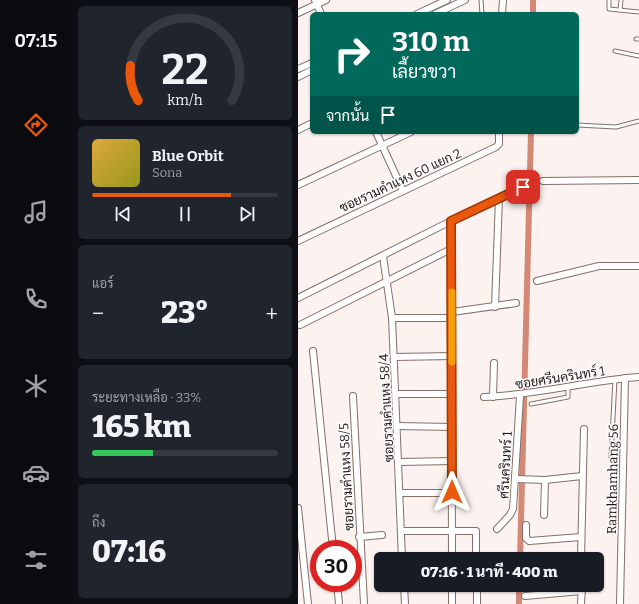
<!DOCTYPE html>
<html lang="th">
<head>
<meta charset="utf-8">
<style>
  :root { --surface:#171b24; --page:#20242c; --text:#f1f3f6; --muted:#9ea1a6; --line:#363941; --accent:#ea580c }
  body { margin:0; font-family:Bitter,Sarabun,serif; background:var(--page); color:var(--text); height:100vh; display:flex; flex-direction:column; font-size:15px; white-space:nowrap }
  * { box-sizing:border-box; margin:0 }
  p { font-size:13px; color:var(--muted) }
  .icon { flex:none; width:22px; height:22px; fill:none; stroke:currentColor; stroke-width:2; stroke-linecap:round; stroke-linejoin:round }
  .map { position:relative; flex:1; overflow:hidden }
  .side { display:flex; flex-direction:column; gap:6px; padding:6px; background:#0d0f14; width:226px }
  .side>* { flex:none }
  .banner { position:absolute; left:12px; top:12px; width:269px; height:122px; border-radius:6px; box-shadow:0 1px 3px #0004; background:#00695c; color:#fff; overflow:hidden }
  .speed { position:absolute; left:12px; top:540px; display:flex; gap:8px; font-size:20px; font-weight:700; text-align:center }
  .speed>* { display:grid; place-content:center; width:52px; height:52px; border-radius:50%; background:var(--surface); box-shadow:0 1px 3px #0004; line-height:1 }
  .speed .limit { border:6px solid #d22; background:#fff; color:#111 }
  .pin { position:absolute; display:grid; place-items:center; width:34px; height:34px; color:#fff; margin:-17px; border-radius:8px; box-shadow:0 2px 6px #0006 }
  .me { position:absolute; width:44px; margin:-22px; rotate:0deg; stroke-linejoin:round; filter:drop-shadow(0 0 3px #0008) }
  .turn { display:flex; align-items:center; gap:14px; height:84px; padding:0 16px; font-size:18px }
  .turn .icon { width:52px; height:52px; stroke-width:2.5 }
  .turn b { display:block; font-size:28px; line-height:34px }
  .then { display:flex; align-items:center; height:38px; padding:0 16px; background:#0003; gap:8px; font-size:15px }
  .big { font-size:30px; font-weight:800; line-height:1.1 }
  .side .card { flex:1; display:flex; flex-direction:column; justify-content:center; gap:6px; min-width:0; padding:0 14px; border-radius:6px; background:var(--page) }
  .side .dial { align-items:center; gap:0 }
  .dial svg { height:104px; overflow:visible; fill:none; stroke:var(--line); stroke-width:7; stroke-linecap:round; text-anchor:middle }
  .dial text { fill:var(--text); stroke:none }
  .song { display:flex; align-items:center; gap:12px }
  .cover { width:48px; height:48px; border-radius:6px; background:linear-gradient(135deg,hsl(40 70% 55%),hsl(60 70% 35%)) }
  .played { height:4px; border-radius:2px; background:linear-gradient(90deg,var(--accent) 75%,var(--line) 75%) }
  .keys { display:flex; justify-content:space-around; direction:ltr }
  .heat { display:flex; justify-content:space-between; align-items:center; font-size:22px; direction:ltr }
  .charge { height:6px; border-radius:3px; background:linear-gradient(90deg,#34c759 33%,var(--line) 0) }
  .trip { position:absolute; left:76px; top:552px; width:230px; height:40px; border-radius:6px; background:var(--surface); box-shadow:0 1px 3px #0004; font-weight:800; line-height:40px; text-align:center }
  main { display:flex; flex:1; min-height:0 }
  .tabs { display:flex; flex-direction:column; width:72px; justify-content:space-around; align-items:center; background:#090b0e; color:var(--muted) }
  .tabs .icon { width:28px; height:28px }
  .tabs .on { color:var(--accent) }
  .tabs b { font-size:18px; color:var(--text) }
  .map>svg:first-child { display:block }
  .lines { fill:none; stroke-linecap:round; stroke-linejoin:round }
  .canal { stroke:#d48977; stroke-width:6 }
  .service-casing { stroke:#846f69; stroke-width:5 }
  .minor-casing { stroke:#846f69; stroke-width:8 }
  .service { stroke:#fff; stroke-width:3 }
  .minor { stroke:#fff; stroke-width:6 }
  .route-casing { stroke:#983908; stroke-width:10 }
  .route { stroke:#ea580c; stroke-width:7 }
  .slow { stroke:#f59e0b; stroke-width:7 }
  .labels { text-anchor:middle; stroke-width:3; stroke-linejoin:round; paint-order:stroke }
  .street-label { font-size:13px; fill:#1f1614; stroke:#fff }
</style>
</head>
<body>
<main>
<nav class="tabs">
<b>07:15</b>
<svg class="icon on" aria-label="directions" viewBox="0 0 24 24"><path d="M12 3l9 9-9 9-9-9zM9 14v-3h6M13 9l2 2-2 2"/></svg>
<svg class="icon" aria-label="music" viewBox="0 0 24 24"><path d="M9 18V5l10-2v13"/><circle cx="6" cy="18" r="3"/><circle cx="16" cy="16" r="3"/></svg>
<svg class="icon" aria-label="phone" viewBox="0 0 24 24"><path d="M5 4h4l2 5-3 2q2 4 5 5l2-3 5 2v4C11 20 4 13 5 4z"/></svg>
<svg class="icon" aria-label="climate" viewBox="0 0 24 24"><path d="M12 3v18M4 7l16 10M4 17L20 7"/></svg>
<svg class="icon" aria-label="car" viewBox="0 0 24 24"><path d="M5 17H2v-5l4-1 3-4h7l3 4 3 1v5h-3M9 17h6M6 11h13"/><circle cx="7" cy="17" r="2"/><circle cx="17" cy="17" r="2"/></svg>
<svg class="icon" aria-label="filters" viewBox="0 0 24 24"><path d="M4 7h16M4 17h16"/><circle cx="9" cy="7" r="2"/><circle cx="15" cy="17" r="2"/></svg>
</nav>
<section class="side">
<div class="card dial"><svg viewBox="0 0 100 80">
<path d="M14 69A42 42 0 1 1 86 69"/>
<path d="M14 69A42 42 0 0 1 8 42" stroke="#ea580c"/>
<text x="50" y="56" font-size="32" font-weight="700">22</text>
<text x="50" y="72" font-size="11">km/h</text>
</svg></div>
<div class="card">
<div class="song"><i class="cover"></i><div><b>Blue Orbit</b><p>Sona</p></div></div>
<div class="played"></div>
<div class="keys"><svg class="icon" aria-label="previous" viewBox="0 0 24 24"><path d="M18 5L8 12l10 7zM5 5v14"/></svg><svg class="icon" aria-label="pause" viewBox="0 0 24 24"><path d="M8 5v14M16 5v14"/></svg><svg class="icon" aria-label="next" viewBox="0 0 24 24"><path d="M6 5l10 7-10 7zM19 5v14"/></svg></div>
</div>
<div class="card"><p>แอร์</p>
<div class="heat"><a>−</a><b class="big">23°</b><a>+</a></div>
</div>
<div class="card"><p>ระยะทางเหลือ · 33%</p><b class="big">165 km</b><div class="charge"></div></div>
<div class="card"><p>ถึง</p><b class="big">07:16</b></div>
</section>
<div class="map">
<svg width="341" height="604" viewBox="0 0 341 604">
  <rect width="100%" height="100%" fill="#fcf2f0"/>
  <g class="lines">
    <g class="canal">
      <path d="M235,14V0"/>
      <path d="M222,559L233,132"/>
      <path d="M221,604V585"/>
    </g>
    <g class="service-casing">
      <g id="service">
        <path d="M183,0L184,14"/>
        <path d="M311,0V9L341,12"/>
        <path d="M322,10L323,0"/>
        <path d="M338,39H341"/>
        <path d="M317,51L341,56"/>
        <path d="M279,125L318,127L341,121"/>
        <path d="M233,404L270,397V387"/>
        <path d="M313,457L317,379"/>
      </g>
    </g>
    <g class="minor-casing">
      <g id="minor">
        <path d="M17,0L23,14"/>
        <path d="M0,13L28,0"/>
        <path d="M119,14L149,0"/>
        <path d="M137,14L167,0"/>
        <path d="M204,14L205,0"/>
        <path d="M0,69L14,63"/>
        <path d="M0,77L14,70"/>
        <path d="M0,130L14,123"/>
        <path d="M78,132L105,191"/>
        <path d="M245,181L341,180"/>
        <path d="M0,185L113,132"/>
        <path d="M153,221L154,559"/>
        <path d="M0,241L198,147L201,144V132"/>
        <path d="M85,256L94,318L104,559"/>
        <path d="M239,281L301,266H341"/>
        <path d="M0,298L153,221L225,187"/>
        <path d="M197,307L201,198"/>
        <path d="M154,312L218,303"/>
        <path d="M94,318H154"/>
        <path d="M2,325L153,249"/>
        <path d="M15,351L35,549"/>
        <path d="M96,357L154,356"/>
        <path d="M98,394H154"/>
        <path d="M55,396L66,604"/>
        <path d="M186,397C239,395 288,381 341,377"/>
        <path d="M195,397L196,363"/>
        <path d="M99,426L154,427"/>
        <path d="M101,462L154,461"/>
        <path d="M218,479L247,480L284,476"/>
        <path d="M103,493H153"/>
        <path d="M0,508L10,604"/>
        <path d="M246,515L247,480"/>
        <path d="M228,525V538L231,541L283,537"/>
        <path d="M199,529L212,515L215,509L222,396"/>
        <path d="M103,531H178V559"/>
        <path d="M61,537L84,535"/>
        <path d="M283,559L286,429"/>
        <path d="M39,583L41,604"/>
        <path d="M106,585L107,604"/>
        <path d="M154,585V604"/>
        <path d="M179,585V604"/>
        <path d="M227,596L284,591"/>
        <path d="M283,604L284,585"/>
        <path d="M322,604L327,378"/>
      </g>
    </g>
    <use href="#service" class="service"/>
    <use href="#minor" class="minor"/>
  </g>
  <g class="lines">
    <g class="route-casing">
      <path id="route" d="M154,492L153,221L225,187"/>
    </g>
    <use href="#route" class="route"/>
    <path class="slow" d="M154,362V292"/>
  </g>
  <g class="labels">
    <g class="street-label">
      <text transform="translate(102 180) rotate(-25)" y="5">ซอยรามคำแหง 60 แยก 2</text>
      <text transform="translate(262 377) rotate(-9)" y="5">ซอยศรีนครินทร์ 1</text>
      <text transform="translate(88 408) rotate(-93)" y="5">ซอยรามคำแหง 58/4</text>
      <text transform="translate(207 465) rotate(-87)" y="5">ศรีนครินทร์ 1</text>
      <text transform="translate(48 477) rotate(-93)" y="5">ซอยรามคำแหง 58/5</text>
      <text transform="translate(314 479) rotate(-89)" y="5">Ramkhamhang 56</text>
    </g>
  </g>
</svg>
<div class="speed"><div class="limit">30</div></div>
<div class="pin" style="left:225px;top:187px;background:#d93025"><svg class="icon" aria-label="arrive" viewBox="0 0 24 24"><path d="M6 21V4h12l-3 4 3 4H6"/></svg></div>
<svg class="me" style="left:154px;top:492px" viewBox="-20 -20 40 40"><path d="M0-17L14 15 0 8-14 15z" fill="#ea580c" stroke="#fff" stroke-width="4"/></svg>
<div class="trip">07:16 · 1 นาที · 400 m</div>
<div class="banner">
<div class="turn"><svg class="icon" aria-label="right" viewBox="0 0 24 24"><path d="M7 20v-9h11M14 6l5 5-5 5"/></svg><div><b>310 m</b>เลี้ยวขวา</div></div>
<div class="then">จากนั้น<svg class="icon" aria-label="arrive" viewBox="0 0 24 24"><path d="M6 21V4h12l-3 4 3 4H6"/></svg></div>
</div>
</div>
</main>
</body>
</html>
